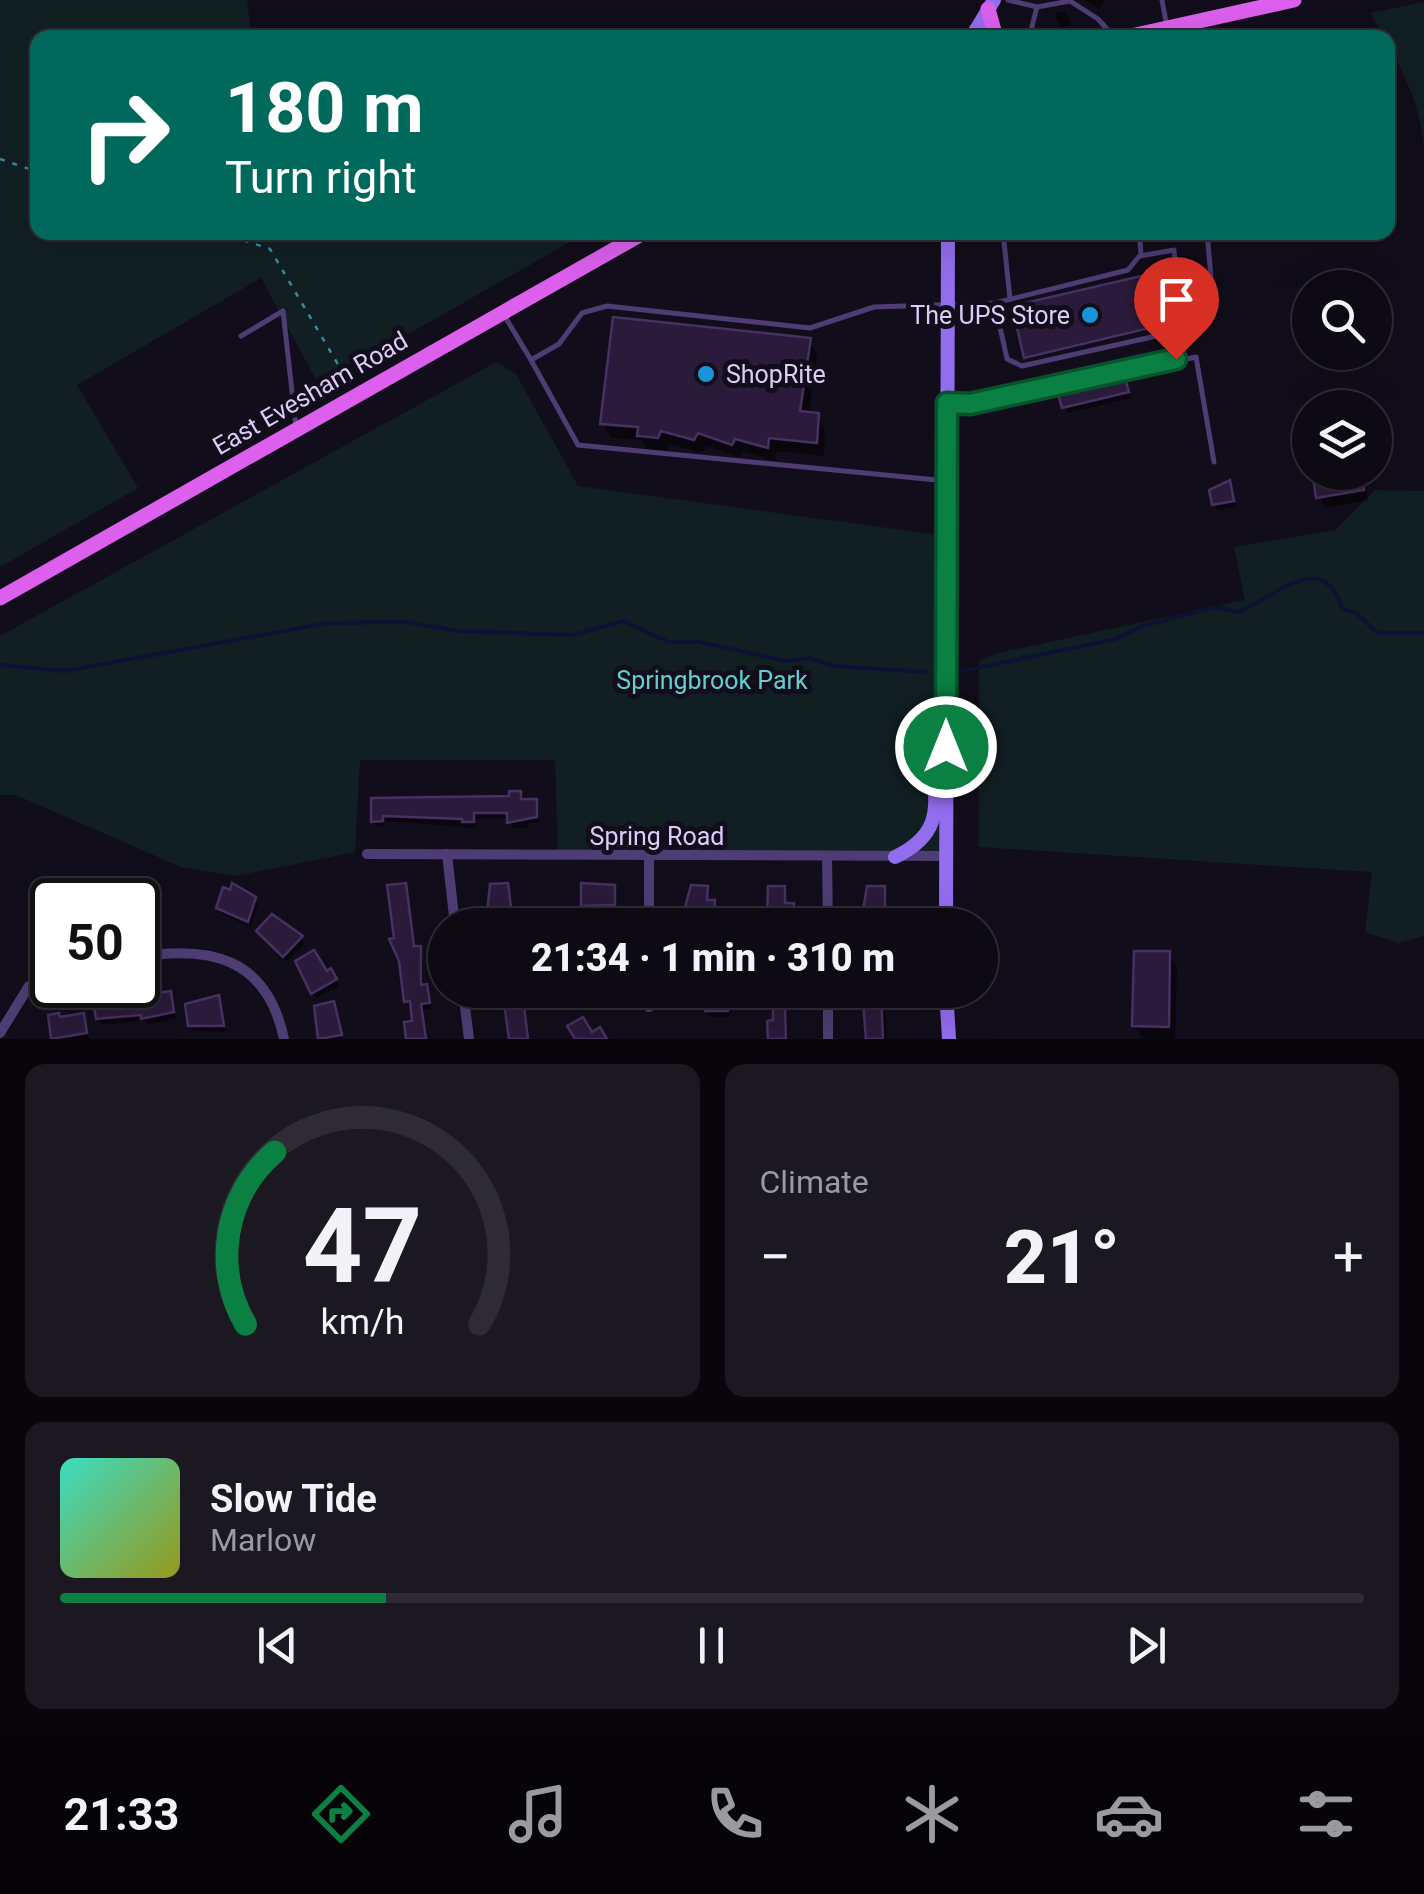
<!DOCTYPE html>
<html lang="en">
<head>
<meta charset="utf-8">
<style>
  :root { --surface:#0e0a14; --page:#1c1822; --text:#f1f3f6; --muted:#9b9aa0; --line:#2e2b34; --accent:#0b8043 }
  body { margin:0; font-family:Roboto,sans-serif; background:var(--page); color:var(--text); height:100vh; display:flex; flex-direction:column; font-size:38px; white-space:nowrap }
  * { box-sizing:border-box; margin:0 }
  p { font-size:32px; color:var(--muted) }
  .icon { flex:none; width:55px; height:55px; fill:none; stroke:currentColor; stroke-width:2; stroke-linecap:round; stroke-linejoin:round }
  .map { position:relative; height:1039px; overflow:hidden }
  .panel { display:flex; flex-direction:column; gap:25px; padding:25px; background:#08060b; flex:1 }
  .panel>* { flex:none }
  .top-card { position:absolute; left:30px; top:30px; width:1365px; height:210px; border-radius:20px; box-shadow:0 10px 40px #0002,0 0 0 2px var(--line); background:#00695c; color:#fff; overflow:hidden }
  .controls { position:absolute; left:1292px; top:270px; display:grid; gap:20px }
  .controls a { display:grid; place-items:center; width:100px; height:100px; border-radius:50%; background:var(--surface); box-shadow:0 10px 40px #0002,0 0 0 2px var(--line); font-size:50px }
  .speed { position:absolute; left:30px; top:878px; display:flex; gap:20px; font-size:50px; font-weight:700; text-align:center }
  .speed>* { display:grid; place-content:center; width:130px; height:130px; border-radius:50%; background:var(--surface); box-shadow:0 10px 40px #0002,0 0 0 2px var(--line); line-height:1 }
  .speed .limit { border:5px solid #111; border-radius:15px; background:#fff; color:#111 }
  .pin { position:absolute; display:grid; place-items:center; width:85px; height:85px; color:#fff; margin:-102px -42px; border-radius:50% 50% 50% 0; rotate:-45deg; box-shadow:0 0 10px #0007 }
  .pin .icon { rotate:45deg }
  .me { position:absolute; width:110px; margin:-55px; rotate:0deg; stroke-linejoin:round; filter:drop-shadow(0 0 8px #0008) }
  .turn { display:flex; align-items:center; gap:35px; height:210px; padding:0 30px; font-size:45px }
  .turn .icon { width:130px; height:130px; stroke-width:2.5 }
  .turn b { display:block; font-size:70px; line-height:85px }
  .big { font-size:75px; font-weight:800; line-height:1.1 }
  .panel .widget { flex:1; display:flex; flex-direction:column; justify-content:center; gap:15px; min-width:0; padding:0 35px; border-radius:20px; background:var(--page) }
  .panel .dial { align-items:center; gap:0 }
  .dial svg { height:260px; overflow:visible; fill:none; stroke:var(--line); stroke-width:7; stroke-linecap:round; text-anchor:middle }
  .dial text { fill:var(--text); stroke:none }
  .song { display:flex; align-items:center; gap:30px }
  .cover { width:120px; height:120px; border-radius:15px; background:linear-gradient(135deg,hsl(170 70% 55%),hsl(60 70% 35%)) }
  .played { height:10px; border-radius:5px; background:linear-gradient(90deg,var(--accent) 25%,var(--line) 25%) }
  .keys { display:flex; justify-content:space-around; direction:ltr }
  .heat { display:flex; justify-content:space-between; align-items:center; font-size:55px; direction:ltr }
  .panel .tiles { flex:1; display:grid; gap:25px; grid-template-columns:1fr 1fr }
  .widget:last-child { grid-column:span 2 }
  .trip { position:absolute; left:428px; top:908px; width:570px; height:100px; border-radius:50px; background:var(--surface); box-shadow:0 10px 40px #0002,0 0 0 2px var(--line); font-weight:800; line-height:100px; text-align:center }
  .tab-bar { display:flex; height:160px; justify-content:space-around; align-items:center; background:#060408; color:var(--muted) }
  .tab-bar .icon { width:70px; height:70px }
  .tab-bar .current { color:var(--accent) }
  .tab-bar b { font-size:45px; color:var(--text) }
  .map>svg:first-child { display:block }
  .green { fill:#111f23 }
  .shadow { fill:#0007 }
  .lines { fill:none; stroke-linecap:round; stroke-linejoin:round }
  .stream { stroke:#0d1133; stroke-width:4 }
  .building { fill:#291b39; stroke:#473062; stroke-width:2.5 }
  .path { stroke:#398b9f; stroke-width:2.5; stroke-dasharray:5 8; stroke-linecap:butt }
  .lane { stroke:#4d3d74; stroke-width:5 }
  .street { stroke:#4d3d74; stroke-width:10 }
  .secondary { stroke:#926dee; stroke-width:14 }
  .primary { stroke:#dc5fed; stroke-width:15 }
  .route-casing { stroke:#07532c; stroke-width:25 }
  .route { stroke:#0b8043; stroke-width:18 }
  .poi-dot { fill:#1994d8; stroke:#120d1a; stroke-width:4 }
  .labels { text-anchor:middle; stroke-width:10; stroke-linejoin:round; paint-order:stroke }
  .poi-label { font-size:25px; fill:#ddccf9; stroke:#120d1a; text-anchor:end }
  .street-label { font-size:25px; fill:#ddccf9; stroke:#120d1a }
  .park-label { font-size:25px; fill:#61cfd0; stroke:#120d1a }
</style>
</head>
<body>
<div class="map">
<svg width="1424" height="1039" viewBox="0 0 1424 1039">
  <rect width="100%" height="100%" fill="#120d1a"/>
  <g class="green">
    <path d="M0,0H247L252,37L38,38V232L586,233L319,385L261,278L77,385L138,488L0,567Z"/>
    <path d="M1424,2V145C1417,89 1395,59 1371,13Z"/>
    <path d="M496,362L516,374L578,486L947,536V856L558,855L555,760H360L355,852L235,876L181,867L16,795H0V636Z"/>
    <path d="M1375,490L1424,491V936L1399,943L1365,932L1372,872L979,847V661L998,653L1245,600L1234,547L1335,530Z"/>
  </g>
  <g class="shadow">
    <path d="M1084,0H1105L1099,9Z"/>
    <path d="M1066,11L1071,25L1060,27L1055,13Z"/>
    <path d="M1150,232H1199V235L1152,240Z"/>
    <path d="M1150,279L1162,327L1028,359L1026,357Z"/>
    <path d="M809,340L817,354L809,414L817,415L825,429L824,456L776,451L775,461L742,451L740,457L706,446L702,453L669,444L666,451L647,449L642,440L611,438L603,424Z"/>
    <path d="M1124,381L1131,398L1068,413L1064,407Z"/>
    <path d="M1314,472H1362L1368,500L1324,508Z"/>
    <path d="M1229,484L1236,507L1218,510L1214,504Z"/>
    <path d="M519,793L539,807V823H528V828H513L509,818L476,819V828L385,821V827H377L373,821V800L512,798Z"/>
    <path d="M405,886L415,949L423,954V988L430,993L432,1009L423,1010L427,1039H409L415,1023L413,1007L407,1001L399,956L393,949Z"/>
    <path d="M506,886L514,905V925H497L489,914V897Z"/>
    <path d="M234,887L246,891L258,905L251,927L222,914L219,908Z"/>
    <path d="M613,887L617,911H587L583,905Z"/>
    <path d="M884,888L888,925H873L865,915V900Z"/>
    <path d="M706,889L709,902L717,909L716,923L693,925L685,915Z"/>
    <path d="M784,889L787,905L796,911V925H775L770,916Z"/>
    <path d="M259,931L301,938L304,944L287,962Z"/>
    <path d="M1169,954L1177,968L1175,1039H1143L1135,1026Z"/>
    <path d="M298,962L326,974L330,971L339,986L316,998Z"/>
    <path d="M576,990H597V1008L578,1006Z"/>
    <path d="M711,990H730V1017H711L707,1011Z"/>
    <path d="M776,990H793L797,996V1010L787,1011L788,1039H771Z"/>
    <path d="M865,990H884L887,1039H869Z"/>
    <path d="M170,993L176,1018L147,1025L145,1020L102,1025L98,1019L151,996Z"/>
    <path d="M218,997L226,1032L194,1031L190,1025Z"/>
    <path d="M333,1004L343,1039H320L317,1008Z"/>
    <path d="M83,1016L89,1039H54L50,1017Z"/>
  </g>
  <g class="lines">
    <g class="stream">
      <path d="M0,665L65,671L328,623L408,622L457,631L573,635L623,621L669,642H699L786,661L810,658L833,666L926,672"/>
      <path d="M963,671L1116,639L1143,626L1214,607L1238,612C1272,601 1321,545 1342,608L1357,614L1378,633H1424"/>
    </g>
  </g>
  <g class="building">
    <path d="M1150,274L1162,325L1024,358L1012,306Z"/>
    <path d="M613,317L811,338L800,411L819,413L817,443L769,438L768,448L735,439L732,445L698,433L694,440L661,431L658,438L637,436L638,427L600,424Z"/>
    <path d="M1125,378L1129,392L1062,408L1058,394Z"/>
    <path d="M1312,472H1361L1364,490L1316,498Z"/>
    <path d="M1230,480L1234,501L1212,505L1209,490Z"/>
    <path d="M509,791H521V799H537V817L507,823V813H474V822H462V819L383,816V821L371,822V798L509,796Z"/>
    <path d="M232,883L256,897L248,922L216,908L223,887L230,890Z"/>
    <path d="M406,883L414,946H421V985L427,984L430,1003L421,1004L426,1039H406L404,1022L412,1021L410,1001L404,1002L399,961L389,939L394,938L387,885Z"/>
    <path d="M508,883L512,914H487L490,884Z"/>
    <path d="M581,883L615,885V905L581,906Z"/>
    <path d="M691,885L708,886L707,900H715L714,917L683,915Z"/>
    <path d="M768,886H785V903H794V916H767Z"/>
    <path d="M867,886H885V915L862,916Z"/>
    <path d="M272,914L303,936L283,957L256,931Z"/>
    <path d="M314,950L327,971L331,968L337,979L311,994L295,961Z"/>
    <path d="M1134,951H1170L1169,1027L1132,1026Z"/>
    <path d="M150,990V994L171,991L174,1012L141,1019V1015L96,1019L92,996L104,994L105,1000Z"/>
    <path d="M496,990H522L528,1039H509L504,1003L498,1004Z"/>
    <path d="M711,990H728V1011H705V994Z"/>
    <path d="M773,990H795V1005H785L786,1039H768L767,1021L773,1020Z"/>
    <path d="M862,990H881L883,1039H866Z"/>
    <path d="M219,995L224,1026H188L185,1004Z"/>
    <path d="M334,1001L342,1035L318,1039L314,1006Z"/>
    <path d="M59,1013L60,1017L84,1013L87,1033L51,1039L48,1015Z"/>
    <path d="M583,1017L592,1032L600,1027L607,1039H575L567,1026Z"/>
  </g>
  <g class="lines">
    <g class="path">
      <path d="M0,159L38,172"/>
      <path d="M219,232L270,249L349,383"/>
    </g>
    <g class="lane">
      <path d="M1008,0L1037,7"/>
      <path d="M1162,0L1167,27"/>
      <path d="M1029,38L1037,7L1070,1L1098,19L1115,38"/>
      <path d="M1003,232L1010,299"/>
      <path d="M1140,256L1174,250L1182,331"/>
      <path d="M995,304L1007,359L1022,366L1201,326L1214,311L1207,232"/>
      <path d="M504,315L531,360L559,344L582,313L607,306L810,328L874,307L995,303L1128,270L1141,254L1139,232"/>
      <path d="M241,336L283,311L296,427"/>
      <path d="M531,360L578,445L947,481"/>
      <path d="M950,404H970L1196,357L1214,462"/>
    </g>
    <g class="street">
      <path d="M367,854L947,856"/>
      <path d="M447,854L455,925"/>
      <path d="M649,856V925"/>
      <path d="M827,856L828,925"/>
      <path d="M138,957C211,945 267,958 284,1039"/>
      <path d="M463,990L469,1039"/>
      <path d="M644,990L649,1007"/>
      <path d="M0,1033L29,986L52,973"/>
      <path d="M828,1039V990"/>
    </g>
    <g class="secondary">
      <path d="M971,38L994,0"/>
      <path d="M895,857C968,822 913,773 943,716"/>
      <path d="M946,925L948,232"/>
      <path d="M946,990L949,1039"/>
    </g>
    <g class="primary">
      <path d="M988,9L996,38"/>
      <path d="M1122,38L1294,0"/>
      <path d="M0,598L645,232"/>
    </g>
  </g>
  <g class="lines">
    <g class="route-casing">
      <path id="route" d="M946,747L947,403L970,404L1176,359"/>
    </g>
    <use href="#route" class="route"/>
  </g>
  <g class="poi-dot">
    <circle cx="1090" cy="315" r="10"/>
    <circle cx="706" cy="374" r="10"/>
  </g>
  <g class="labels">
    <g class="poi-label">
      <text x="1070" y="324">The UPS Store</text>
      <text x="726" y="383" text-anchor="start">ShopRite</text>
    </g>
    <g class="street-label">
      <text transform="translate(310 393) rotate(-30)" y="9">East Evesham Road</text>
      <text x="657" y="845">Spring Road</text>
    </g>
    <g class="park-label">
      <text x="712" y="689">Springbrook Park</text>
    </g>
  </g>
</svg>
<div class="controls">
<a><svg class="icon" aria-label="search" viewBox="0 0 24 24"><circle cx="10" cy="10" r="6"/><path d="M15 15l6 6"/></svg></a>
<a><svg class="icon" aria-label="layers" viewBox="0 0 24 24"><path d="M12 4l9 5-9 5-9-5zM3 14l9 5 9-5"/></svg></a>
</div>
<div class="speed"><div class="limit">50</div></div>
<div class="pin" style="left:1176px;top:359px;background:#d93025"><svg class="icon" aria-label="arrive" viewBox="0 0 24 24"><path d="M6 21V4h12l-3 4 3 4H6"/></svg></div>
<svg class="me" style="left:946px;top:747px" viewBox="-20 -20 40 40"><circle r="17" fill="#0b8043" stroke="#fff" stroke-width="3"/><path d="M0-11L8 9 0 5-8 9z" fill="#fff"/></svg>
<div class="trip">21:34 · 1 min · 310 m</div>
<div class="top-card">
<div class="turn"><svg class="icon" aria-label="right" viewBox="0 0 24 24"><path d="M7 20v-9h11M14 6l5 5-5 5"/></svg><div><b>180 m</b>Turn right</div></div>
</div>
</div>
<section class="panel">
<div class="tiles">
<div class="widget dial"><svg viewBox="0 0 100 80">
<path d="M14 69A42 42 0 1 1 86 69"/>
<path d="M14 69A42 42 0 0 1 23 16" stroke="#0b8043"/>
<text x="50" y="56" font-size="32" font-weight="700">47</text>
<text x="50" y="72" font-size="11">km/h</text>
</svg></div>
<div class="widget"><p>Climate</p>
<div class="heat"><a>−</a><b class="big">21°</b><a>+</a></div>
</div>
<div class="widget">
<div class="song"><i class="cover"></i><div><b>Slow Tide</b><p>Marlow</p></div></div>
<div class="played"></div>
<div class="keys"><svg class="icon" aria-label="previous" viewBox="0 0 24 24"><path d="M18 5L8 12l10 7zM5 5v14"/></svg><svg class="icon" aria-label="pause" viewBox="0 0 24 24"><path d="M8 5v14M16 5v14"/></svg><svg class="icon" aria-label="next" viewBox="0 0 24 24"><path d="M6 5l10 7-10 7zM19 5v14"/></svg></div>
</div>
</div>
</section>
<nav class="tab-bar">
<b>21:33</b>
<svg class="icon current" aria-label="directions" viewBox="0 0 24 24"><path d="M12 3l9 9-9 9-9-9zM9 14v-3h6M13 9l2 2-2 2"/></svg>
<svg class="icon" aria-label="music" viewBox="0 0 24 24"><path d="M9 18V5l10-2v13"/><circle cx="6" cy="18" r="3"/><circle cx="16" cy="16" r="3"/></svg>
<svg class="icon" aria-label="phone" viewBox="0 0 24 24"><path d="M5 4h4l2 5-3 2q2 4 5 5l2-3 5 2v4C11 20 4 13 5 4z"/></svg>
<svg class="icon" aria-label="climate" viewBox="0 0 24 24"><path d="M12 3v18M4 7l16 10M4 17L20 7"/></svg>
<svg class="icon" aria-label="car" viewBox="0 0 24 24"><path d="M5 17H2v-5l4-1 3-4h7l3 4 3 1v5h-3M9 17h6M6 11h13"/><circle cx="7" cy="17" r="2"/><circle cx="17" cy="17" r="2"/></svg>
<svg class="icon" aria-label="filters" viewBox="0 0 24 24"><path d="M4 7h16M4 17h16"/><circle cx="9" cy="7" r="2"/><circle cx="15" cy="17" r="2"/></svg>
</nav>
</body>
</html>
